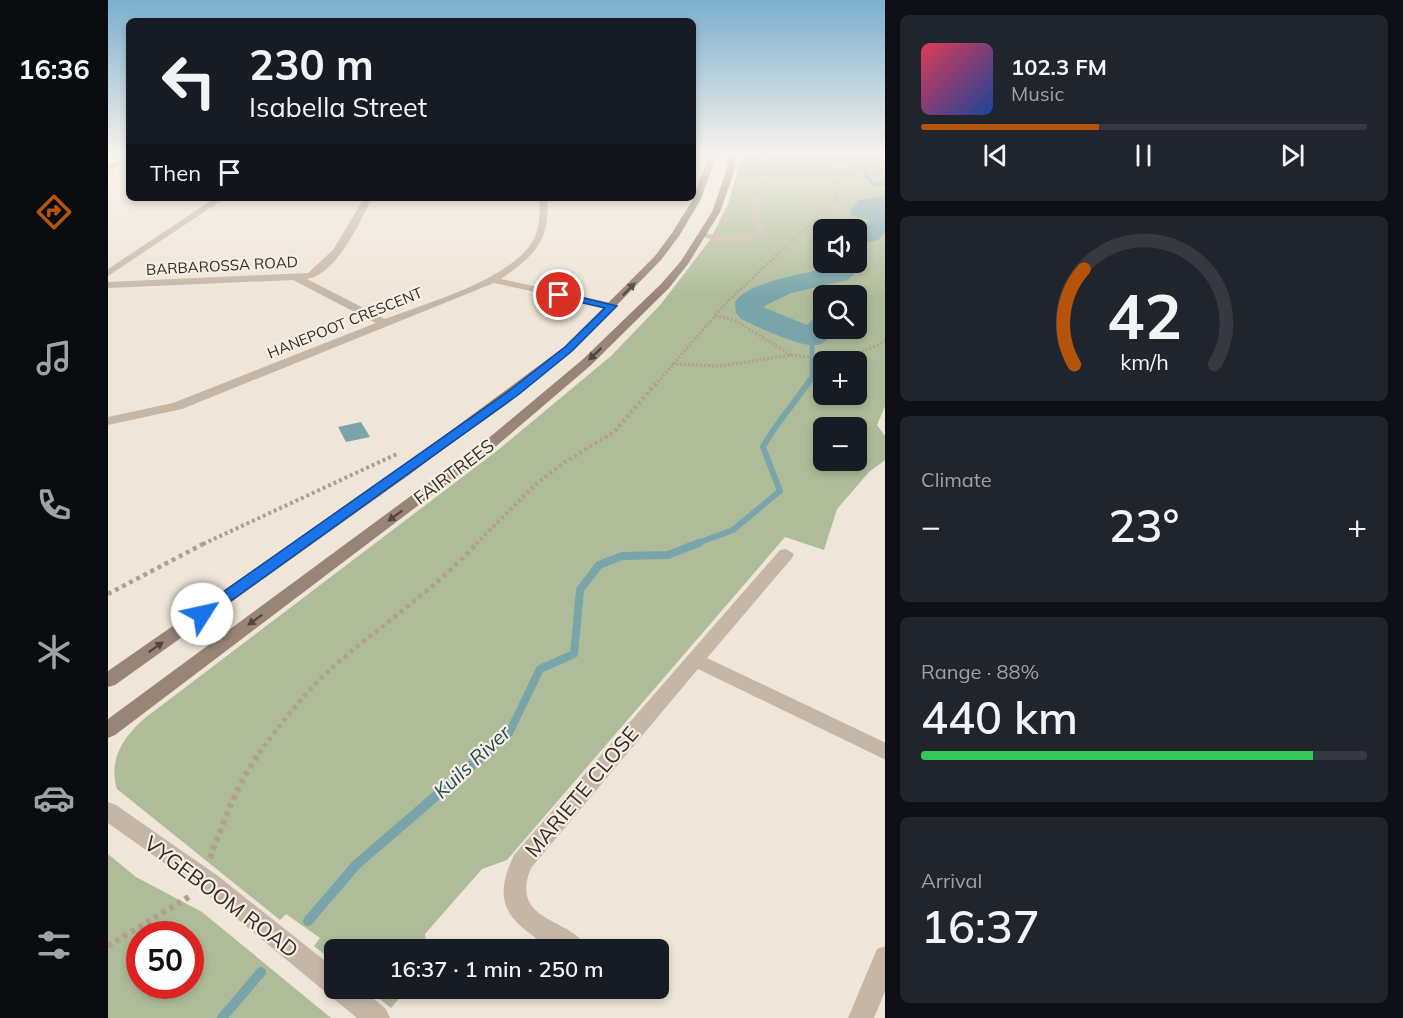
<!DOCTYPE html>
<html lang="en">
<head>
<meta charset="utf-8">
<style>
  :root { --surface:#171b24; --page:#20242c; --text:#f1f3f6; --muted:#9ea1a6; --line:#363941; --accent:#b45309 }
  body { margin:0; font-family:Mulish,sans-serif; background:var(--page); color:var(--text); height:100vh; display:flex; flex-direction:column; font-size:22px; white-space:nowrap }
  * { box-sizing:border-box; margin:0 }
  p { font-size:20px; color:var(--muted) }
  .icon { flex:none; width:33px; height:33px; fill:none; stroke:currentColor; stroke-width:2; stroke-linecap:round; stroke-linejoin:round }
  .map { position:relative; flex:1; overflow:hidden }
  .drawer { display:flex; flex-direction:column; gap:15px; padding:15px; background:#0d0f14; width:518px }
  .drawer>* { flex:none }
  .top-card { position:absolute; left:18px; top:18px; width:570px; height:183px; border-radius:9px; box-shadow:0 3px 9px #0003; background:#171b24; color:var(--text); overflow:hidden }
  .buttons { position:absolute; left:705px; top:219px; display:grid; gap:12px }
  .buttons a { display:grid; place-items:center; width:54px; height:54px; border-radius:9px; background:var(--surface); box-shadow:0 3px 9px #0003; font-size:30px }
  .speed { position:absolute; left:18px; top:921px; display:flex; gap:12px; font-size:30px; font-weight:700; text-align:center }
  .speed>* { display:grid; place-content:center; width:78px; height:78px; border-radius:50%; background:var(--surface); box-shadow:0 3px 9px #0003; line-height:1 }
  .speed .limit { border:9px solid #d22; background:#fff; color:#111 }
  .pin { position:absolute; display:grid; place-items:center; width:51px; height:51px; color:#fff; margin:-26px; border:3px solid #fff; border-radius:50%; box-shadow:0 2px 6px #0007 }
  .me { position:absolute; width:66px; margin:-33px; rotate:55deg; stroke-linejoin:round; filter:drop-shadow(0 0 4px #0008) }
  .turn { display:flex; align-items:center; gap:21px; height:126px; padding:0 24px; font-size:27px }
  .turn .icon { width:78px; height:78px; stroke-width:2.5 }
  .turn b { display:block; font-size:42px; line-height:51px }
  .then { display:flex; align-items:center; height:57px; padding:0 24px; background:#0003; gap:12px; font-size:22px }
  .big { font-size:45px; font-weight:600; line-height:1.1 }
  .drawer .card { flex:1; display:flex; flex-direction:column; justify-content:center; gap:9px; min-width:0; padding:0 21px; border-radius:9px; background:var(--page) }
  .drawer .dial { align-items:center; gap:0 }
  .dial svg { height:156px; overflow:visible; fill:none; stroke:var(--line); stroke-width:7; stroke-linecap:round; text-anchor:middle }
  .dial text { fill:var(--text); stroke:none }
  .song { display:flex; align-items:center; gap:18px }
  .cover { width:72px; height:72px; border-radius:9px; background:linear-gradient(135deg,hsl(350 70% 55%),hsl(220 70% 35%)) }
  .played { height:6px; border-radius:3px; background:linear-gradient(90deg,var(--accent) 40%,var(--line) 40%) }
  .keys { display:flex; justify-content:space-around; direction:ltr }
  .heat { display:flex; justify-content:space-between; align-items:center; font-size:33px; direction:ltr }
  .charge { height:9px; border-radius:4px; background:linear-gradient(90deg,#34c759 88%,var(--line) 0) }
  .trip { position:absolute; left:216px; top:939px; width:345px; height:60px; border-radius:9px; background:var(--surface); box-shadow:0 3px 9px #0003; font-weight:600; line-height:60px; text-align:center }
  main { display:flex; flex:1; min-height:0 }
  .menu { display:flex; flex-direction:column; width:108px; justify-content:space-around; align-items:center; background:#090b0e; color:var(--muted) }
  .menu .icon { width:42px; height:42px }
  .menu .on { color:var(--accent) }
  .menu b { font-size:27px; color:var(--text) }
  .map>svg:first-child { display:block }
  .green { fill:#afbc9a; fill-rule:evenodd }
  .water { fill:#79a5aa }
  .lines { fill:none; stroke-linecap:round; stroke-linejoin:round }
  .stream-far4 { stroke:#79a5aa; stroke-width:4 }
  .stream-far3 { stroke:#79a5aa; stroke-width:5 }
  .stream-far2 { stroke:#79a5aa; stroke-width:6 }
  .stream-far1 { stroke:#79a5aa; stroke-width:8 }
  .stream { stroke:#79a5aa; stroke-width:10 }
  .river { fill:#79a5aa; fill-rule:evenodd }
  .path-far4 { stroke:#b1a090; stroke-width:2; stroke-dasharray:1.5 1.5; stroke-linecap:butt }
  .path-far3 { stroke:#b1a090; stroke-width:3; stroke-dasharray:2 2; stroke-linecap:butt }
  .path-far2 { stroke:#b1a090; stroke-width:4; stroke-dasharray:3 3; stroke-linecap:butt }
  .path-far1 { stroke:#b1a090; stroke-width:4.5; stroke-dasharray:4 4; stroke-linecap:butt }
  .path { stroke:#b1a090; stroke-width:6; stroke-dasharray:4.5 4.5; stroke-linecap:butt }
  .service { fill:#c6b6a5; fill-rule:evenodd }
  .minor { fill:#c6b6a5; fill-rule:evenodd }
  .secondary { fill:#998577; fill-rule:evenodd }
  .oneway { fill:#51453e }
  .route { fill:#1a73e8; stroke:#114b97; stroke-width:1.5 }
  .labels { text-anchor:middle; stroke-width:4.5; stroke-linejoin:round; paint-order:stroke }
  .far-street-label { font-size:15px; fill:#322a26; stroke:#f7efe4 }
  .street-label { font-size:18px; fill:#322a26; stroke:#f7efe4 }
  .water-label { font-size:20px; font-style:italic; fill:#1f4b50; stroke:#f7efe4 }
  .near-street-label { font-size:21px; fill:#322a26; stroke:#f7efe4 }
</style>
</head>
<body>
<main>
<nav class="menu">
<b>16:36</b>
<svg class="icon on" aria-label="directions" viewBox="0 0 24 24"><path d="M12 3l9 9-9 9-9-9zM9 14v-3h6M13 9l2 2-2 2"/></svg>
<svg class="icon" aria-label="music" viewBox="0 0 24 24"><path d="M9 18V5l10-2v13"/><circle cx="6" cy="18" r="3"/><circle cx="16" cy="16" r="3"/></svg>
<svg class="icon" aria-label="phone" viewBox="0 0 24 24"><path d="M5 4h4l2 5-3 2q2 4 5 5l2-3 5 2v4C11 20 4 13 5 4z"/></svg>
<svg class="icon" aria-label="climate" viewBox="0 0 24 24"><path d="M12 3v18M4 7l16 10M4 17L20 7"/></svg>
<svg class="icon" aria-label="car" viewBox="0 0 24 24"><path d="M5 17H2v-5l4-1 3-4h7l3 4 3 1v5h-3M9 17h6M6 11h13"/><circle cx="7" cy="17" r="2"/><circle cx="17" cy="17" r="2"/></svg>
<svg class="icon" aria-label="filters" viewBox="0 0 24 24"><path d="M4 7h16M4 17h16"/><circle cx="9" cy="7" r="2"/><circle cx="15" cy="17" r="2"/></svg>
</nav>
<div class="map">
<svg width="778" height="1018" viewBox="0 0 778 1018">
  <rect width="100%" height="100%" fill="#efe5d8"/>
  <g class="green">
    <path d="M634,155H777L778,404L769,425L777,436V460L761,472L729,509L716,550L677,537L399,860L374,869L317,934L319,949L226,950V962L206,946L212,938L178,914L172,920L9,789C0,760 15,737 37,718L390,450L503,356L553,304L602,240L620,204ZM716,230H748V262H716ZM716,296H748V328H716ZM716,362H748V394H716ZM716,428H748V460H716Z"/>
    <path d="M0,854L28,877L94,912L223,1018H0ZM82,934V986H32V934Z"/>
    <path d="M259,989H299L283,1008Z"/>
  </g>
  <path class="water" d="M253,422L262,437L238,442L230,427Z"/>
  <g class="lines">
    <path class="stream-far4" d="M715,155L753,170L766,184H778"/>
    <path class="stream-far3" d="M701,382L704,378V337"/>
    <path class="stream-far2" d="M587,544L625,530L672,491L655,447C668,423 687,403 702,380"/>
    <path class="stream-far1" d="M378,753L401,733L432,669L466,654L472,590L491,565L514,556L560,555L591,543"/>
    <g class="stream">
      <path d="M200,921L248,865L380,751"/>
      <path d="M114,1018L153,972"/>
    </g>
    <g class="river">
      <path d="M778,195V209H776L778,210V232L770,240L748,245V230L762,220L745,216L741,211L751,200Z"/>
      <path d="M748,255L754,256L758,262L740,280L683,293L656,306L657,308L699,325L705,319L716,316V328H729C725,333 720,340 715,343C700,353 649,326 633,319L628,313L627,302C641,281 696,274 721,268L728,262H748Z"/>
    </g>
    <g class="path-far4">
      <path d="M635,171L745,163"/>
      <path d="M669,255L727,201L729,166"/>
    </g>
    <g class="path-far3">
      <path d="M683,355C721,360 744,360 778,340"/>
      <path d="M564,364L612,366L683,355L628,321L607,315"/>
      <path d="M550,382L619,302L671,253"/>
    </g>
    <g class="path-far2">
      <path d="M95,544L291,453"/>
      <path d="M368,544L427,485L457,462L506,432L551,380"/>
    </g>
    <g class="path-far1">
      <path d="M0,594L97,543"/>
      <path d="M151,753C174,722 198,691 226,666C274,624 327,590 369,543"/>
    </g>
    <g class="path">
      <path d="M102,858C116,821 129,783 153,751"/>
      <path d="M0,946L84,895"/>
    </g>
    <path class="service" d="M650,196L653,198L652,216L657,231C643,245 608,244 591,235L595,233C612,235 634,243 649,230L644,216L647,198Z"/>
    <g class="minor">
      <path d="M21,156V161L0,171V166Z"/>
      <path d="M107,198H117L0,276V269Z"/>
      <path d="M256,198H264C252,222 228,275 199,279L277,319C318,303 405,279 426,239C432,226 432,212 431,198H439C443,240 426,256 393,279L504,303L509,306L504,309L386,283L74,409L0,425V417L65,403L268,323L185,280L0,288V282L200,273L225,250Z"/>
      <path d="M678,549L686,554L684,558L599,658L778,743V760L590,669L423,868C400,924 466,917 480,950C470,950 458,951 447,950C439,948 430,940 424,935C390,911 390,890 406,855L672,550Z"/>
      <path d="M0,802L8,805L110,876L226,968V988H253L278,1009L282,1018H249L94,890L0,823Z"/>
      <path d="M778,946V989L766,1018H740L769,949Z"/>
    </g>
    <g class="secondary">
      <path d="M601,155H609L592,201L571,236L553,260L464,351L305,472L7,685L0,687V671L295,466L456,347L547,256L564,233L584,201Z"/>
      <path d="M620,155H628L626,172L612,212L580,264L561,288L482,366L386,448L7,735L0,738V719L376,442L474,360L553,284L573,261L604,212L618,172Z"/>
    </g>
  </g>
  <defs><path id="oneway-solid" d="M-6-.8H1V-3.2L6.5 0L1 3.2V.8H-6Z" transform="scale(1.5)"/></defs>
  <g class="oneway">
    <use href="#oneway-solid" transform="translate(521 289) rotate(-46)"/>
    <use href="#oneway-solid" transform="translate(487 354) rotate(137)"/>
    <use href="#oneway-solid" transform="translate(287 516) rotate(143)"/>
    <use href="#oneway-solid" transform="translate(147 620) rotate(143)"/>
    <use href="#oneway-solid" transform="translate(48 647) rotate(-35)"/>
  </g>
  <linearGradient id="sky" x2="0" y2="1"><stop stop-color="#7baecf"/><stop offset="0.52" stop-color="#f8f3ed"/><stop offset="1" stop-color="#f8f3ed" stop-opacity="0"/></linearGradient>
  <rect width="778" height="297" fill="url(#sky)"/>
  <path class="route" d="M451,292L509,306L464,351L410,395L99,618H88L86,614L88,611L402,390L457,347L497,308L448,297V293Z"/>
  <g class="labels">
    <g class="far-street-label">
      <text transform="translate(114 266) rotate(-3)" y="5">BARBAROSSA ROAD</text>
      <text transform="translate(237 323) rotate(-22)" y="5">HANEPOOT CRESCENT</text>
    </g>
    <g class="street-label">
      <text transform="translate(346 472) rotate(-37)" y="6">FAIRTREES</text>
    </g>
    <g class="water-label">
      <text transform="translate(364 762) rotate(-43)" y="7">Kuils River</text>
    </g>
    <g class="near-street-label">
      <text transform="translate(474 792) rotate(-50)" y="7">MARIETE CLOSE</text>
      <text transform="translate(113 897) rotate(37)" y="7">VYGEBOOM ROAD</text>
    </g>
  </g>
</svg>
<div class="buttons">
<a><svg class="icon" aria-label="sound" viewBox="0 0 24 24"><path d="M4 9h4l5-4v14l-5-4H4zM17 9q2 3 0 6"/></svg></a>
<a><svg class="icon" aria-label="search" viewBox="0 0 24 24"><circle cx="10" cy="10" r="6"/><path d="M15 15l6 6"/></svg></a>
<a>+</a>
<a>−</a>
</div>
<div class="speed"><div class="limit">50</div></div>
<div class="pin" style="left:451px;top:295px;background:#d93025"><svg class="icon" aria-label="arrive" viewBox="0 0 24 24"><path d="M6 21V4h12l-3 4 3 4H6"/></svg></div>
<svg class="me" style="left:94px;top:614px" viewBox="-20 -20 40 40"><circle r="19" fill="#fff"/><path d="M0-13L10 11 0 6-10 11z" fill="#1a73e8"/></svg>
<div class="trip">16:37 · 1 min · 250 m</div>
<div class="top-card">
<div class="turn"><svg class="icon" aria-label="left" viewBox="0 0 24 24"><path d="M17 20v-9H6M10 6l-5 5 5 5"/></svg><div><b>230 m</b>Isabella Street</div></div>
<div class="then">Then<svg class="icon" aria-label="arrive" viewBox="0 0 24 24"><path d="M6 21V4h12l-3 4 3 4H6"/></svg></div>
</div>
</div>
<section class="drawer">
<div class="card">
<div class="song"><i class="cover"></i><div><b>102.3 FM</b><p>Music</p></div></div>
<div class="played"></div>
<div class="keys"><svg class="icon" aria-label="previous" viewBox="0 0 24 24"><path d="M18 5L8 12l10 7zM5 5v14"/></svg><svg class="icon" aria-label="pause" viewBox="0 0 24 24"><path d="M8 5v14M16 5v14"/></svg><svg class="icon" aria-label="next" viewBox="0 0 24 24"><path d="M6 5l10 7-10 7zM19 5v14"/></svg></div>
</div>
<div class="card dial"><svg viewBox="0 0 100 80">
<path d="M14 69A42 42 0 1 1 86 69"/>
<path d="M14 69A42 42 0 0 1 19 20" stroke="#b45309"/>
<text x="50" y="56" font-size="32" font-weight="700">42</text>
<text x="50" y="72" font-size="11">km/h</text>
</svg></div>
<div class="card"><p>Climate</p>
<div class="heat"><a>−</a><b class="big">23°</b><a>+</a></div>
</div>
<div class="card"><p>Range · 88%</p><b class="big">440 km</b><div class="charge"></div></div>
<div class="card"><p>Arrival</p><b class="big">16:37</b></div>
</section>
</main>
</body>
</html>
